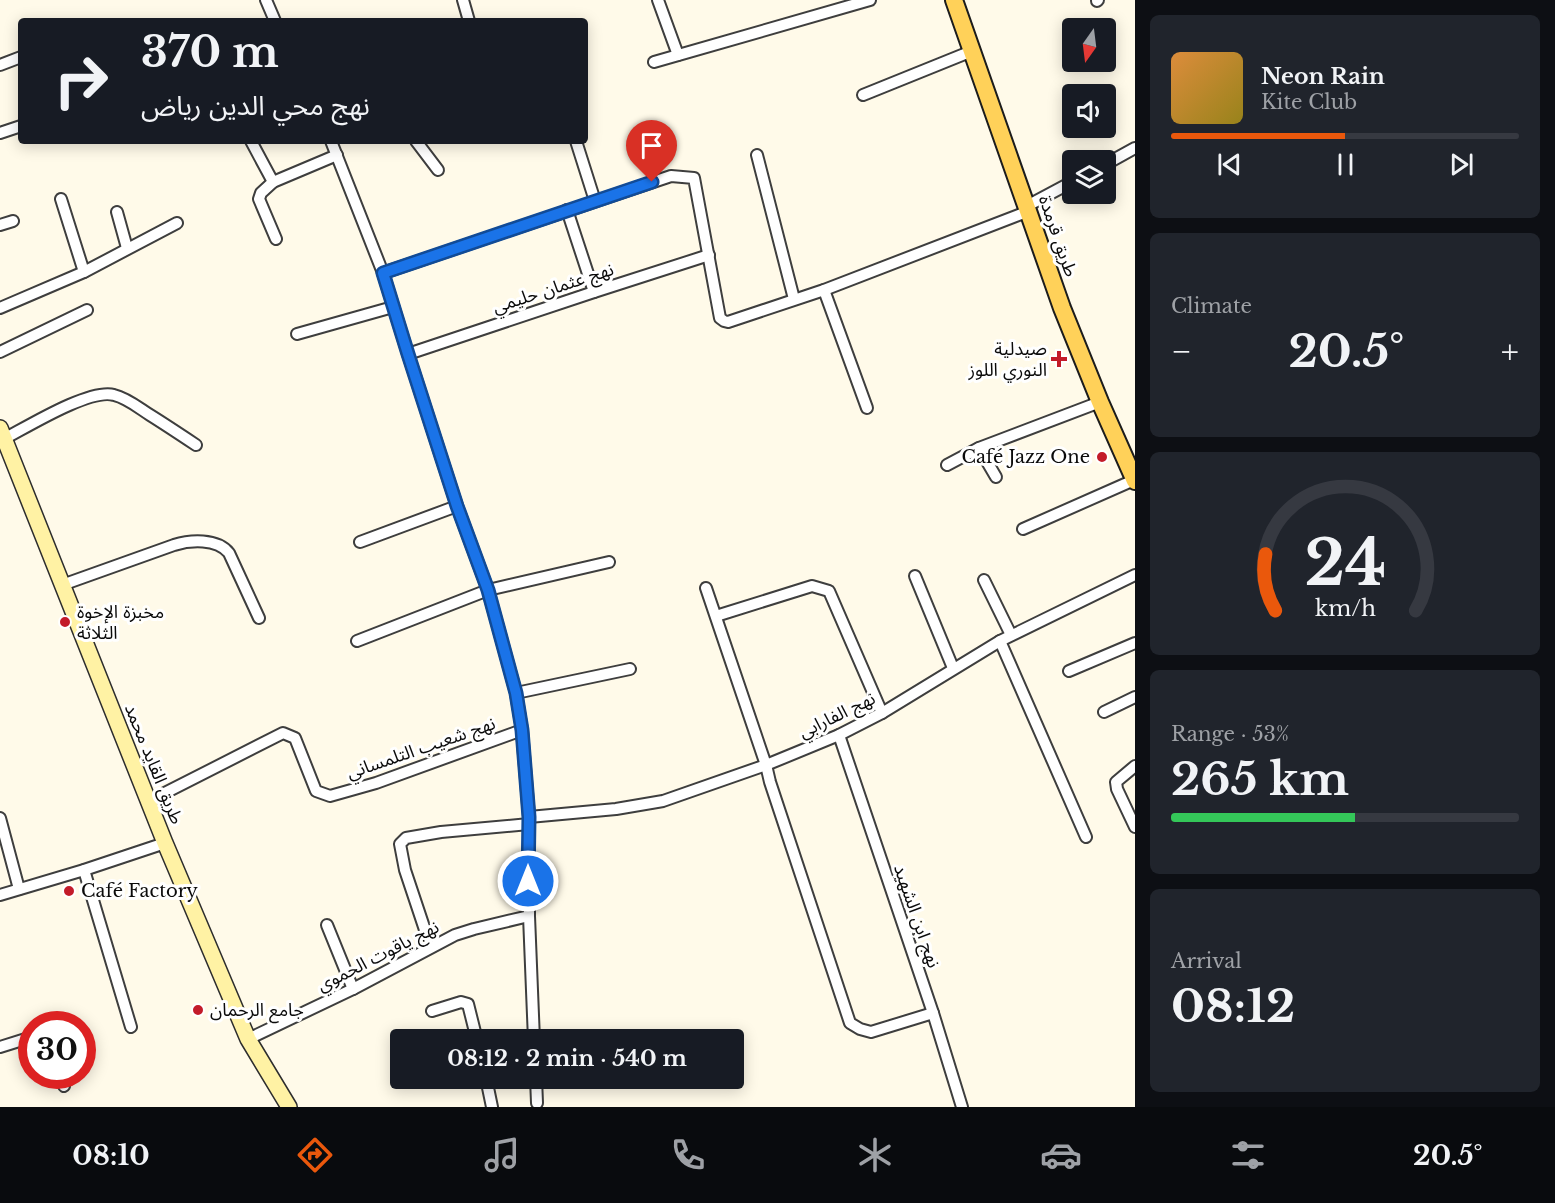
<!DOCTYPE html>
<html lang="en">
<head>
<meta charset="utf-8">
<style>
  :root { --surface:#171b24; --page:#20242c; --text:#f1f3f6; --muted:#9ea1a6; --line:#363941; --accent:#ea580c }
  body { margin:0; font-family:"Libre Baskerville","Noto Sans Arabic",serif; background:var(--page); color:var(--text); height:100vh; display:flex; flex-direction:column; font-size:22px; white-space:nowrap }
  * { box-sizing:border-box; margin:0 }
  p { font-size:20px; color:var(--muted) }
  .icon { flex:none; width:33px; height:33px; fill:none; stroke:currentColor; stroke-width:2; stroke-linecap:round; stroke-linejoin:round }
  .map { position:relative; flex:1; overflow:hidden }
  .drawer { display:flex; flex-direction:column; gap:15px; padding:15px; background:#0d0f14; width:420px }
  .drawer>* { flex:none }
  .hud { position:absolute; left:18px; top:18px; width:570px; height:126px; border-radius:6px; box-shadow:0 3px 15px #0003; background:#171b24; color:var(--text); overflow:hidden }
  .needle { width:39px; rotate:194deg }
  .fabs { position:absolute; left:1062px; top:18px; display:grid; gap:12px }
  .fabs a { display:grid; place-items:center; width:54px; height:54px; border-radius:6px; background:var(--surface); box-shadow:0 3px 15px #0003; font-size:30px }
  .speed { position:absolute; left:18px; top:1011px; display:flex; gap:12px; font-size:30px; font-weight:700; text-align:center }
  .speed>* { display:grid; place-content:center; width:78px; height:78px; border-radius:50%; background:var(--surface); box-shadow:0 3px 15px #0003; line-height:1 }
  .speed .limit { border:9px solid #d22; background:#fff; color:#111 }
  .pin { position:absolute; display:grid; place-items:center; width:51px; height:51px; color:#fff; margin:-62px -26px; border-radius:50% 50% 50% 0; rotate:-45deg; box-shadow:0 0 6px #0007 }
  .pin .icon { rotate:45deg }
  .me { position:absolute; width:66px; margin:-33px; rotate:0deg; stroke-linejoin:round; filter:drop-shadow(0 0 4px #0008) }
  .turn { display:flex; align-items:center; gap:21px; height:126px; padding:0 24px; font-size:27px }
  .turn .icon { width:78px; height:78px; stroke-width:2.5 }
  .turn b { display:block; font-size:42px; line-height:51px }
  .big { font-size:45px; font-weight:800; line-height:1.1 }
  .drawer .tile { flex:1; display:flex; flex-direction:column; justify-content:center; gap:9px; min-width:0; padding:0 21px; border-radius:9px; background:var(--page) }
  .drawer .dial { align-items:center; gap:0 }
  .dial svg { height:156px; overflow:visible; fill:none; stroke:var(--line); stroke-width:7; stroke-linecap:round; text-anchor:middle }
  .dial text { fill:var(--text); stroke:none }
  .song { display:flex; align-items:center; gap:18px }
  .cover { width:72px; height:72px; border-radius:9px; background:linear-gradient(135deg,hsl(30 70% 55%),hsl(50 70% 35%)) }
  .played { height:6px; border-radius:3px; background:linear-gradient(90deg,var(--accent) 50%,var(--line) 50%) }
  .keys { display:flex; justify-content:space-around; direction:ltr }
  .heat { display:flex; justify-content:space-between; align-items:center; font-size:33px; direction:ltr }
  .charge { height:9px; border-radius:4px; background:linear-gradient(90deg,#34c759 53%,var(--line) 0) }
  .trip { position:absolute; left:390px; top:1029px; width:354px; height:60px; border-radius:6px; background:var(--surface); box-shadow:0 3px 15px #0003; font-weight:800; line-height:60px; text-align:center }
  .dock { display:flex; height:96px; justify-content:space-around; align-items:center; background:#090b0e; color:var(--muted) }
  .dock .icon { width:42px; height:42px }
  .dock .selected { color:var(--accent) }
  .dock b { font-size:27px; color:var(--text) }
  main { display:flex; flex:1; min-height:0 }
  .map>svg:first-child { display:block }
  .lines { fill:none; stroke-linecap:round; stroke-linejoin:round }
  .street-casing { stroke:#3e3e3e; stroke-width:14 }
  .secondary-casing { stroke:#2d2d2d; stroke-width:18 }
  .primary-casing { stroke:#1c1c1c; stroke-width:20 }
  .street { stroke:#fff; stroke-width:10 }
  .secondary { stroke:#fff2a4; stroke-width:15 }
  .primary { stroke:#ffd159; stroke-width:16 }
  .route-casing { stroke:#114b97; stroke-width:15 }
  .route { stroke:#1a73e8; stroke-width:10 }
  .poi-dot { fill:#c31b29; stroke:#fff; stroke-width:2 }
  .labels { text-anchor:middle; stroke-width:6; stroke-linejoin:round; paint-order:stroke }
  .street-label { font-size:18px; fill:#0b0b0b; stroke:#fff }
  .poi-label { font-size:18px; fill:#0b0b0b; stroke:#fff; text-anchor:start }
</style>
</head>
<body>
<main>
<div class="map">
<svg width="1135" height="1107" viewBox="0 0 1135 1107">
  <rect width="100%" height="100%" fill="#fffae9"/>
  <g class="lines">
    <g class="street-casing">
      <g id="street">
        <path d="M266,0L275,21"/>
        <path d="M463,0L469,21"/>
        <path d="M658,0L678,55"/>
        <path d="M1097,1L1098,0"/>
        <path d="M654,62L870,0"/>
        <path d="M0,65L21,57"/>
        <path d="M863,95L972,51"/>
        <path d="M0,133L21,126"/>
        <path d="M251,141L273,182"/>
        <path d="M331,141L383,273L408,354L457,506L488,590L516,693L522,730L529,817V916L534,1040"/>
        <path d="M416,141L438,170"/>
        <path d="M576,141L595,201"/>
        <path d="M757,155L794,299"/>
        <path d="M1106,164L1135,148"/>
        <path d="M61,199L84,272"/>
        <path d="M1027,206L1072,182"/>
        <path d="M567,210L594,292"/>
        <path d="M117,212L127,248"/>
        <path d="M0,225L13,221"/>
        <path d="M276,239L259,199L261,193L273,182L337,155"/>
        <path d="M383,273L671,176L694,178L720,318L724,321L728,322L824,290L1029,211"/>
        <path d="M824,290L867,408"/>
        <path d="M0,308L84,272L177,223"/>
        <path d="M297,334L393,307"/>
        <path d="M0,352L87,310"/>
        <path d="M408,354L594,292L709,255"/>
        <path d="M4,439C27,427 90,388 114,395C127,398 139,408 150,415C166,425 181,435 196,445"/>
        <path d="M979,448L996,477"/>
        <path d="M947,465L979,448L1100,402"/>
        <path d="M1023,529L1134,480"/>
        <path d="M360,542L457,506"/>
        <path d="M915,576L953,668"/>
        <path d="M984,580L1011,635"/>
        <path d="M62,585L174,545C190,540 217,538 229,553L259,618"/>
        <path d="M706,588L766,765L770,782L850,1023L860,1029L871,1032L933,1013"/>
        <path d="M716,616L812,586L829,591L882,713"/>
        <path d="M357,641L488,590L609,562"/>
        <path d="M1000,641L1086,837"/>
        <path d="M1069,671L1135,643"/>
        <path d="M516,693L630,669"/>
        <path d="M1104,712L1135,697"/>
        <path d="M839,735L933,1013L962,1107"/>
        <path d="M1135,766L1116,782L1117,789L1135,827"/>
        <path d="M149,801L283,733L295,738L316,791L330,796L376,783L522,730"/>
        <path d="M529,817L616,809L663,801L766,765L839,735L882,713L1000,641L1135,575"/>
        <path d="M0,818L19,889"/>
        <path d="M84,870L131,1027"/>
        <path d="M0,895L84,870L165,843"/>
        <path d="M327,925L353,989"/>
        <path d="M425,930L405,870L400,844L406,838L441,832L529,824"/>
        <path d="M432,1011L461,1002L468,1004L477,1040"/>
        <path d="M248,1039L353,989L455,935L474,929L529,916"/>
        <path d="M0,1047L32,1037"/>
        <path d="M61,1076L64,1086"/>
        <path d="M486,1078L492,1107"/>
        <path d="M536,1078L537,1103"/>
      </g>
    </g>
    <g class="secondary-casing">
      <path id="secondary" d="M0,428L165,843L248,1039L289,1107"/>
    </g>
    <g class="primary-casing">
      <path id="primary" d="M954,0L1062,308L1100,402L1135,481"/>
    </g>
    <use href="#street" class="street"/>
    <use href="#secondary" class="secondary"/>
    <use href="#primary" class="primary"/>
  </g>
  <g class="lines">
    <g class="route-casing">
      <path id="route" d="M528,881L529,817L522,730L516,693L488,590L457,506L408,354L383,273L652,182"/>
    </g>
    <use href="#route" class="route"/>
  </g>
  <g class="poi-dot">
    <path d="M1056 350h6v6h6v6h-6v6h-6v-6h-6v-6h6z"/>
    <circle cx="1102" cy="457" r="6"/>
    <circle cx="65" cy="622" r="6"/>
    <circle cx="69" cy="891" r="6"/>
    <circle cx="198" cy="1010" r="6"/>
  </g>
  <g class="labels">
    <g class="street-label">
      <text transform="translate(1058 236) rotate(71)" y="6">طريق قرمدة</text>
      <text transform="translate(553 288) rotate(-18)" y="6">نهج عثمان حليمي</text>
      <text transform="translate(837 715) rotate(-26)" y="6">نهج الفارابي</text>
      <text transform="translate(421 748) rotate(-19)" y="6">نهج شعيب التلمساني</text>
      <text transform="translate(154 764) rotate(68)" y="6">طريق القايد محمد</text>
      <text transform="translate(917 916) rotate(71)" y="6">نهج ابن الشهيد</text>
      <text transform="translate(378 956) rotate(-27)" y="6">نهج ياقوت الحموي</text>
    </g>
    <g class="poi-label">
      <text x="1047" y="355" text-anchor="end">صيدلية<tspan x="1047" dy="21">النوري اللوز</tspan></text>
      <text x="1090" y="463" text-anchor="end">Café Jazz One</text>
      <text x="77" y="618">مخبزة الإخوة<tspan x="77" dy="21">الثلاثة</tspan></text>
      <text x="81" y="897">Café Factory</text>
      <text x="210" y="1016">جامع الرحمان</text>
    </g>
  </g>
</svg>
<div class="fabs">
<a><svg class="needle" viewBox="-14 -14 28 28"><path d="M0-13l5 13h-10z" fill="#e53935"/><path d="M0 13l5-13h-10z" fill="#9ea1a6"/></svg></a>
<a><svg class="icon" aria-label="sound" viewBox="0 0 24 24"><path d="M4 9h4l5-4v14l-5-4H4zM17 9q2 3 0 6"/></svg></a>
<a><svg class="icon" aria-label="layers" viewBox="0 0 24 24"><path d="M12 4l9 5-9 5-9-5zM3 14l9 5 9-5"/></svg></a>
</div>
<div class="speed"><div class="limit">30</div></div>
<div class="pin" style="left:652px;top:182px;background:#d93025"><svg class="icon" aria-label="arrive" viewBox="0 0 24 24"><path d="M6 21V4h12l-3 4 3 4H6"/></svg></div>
<svg class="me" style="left:528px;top:881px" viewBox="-20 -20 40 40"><circle r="17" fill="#1a73e8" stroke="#fff" stroke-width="3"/><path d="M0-11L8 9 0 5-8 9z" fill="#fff"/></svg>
<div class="trip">08:12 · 2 min · 540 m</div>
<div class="hud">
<div class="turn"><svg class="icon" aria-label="right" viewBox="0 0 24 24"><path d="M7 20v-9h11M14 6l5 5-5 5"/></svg><div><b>370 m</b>نهج محي الدين رياض</div></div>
</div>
</div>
<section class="drawer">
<div class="tile">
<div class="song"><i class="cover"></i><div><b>Neon Rain</b><p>Kite Club</p></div></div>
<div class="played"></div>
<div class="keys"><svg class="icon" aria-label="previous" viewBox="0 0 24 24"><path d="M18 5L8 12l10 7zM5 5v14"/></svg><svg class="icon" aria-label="pause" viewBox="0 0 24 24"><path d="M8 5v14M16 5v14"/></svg><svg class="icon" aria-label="next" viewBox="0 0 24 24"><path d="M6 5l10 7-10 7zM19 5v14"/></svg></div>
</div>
<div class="tile"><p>Climate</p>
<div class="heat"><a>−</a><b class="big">20.5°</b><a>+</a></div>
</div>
<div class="tile dial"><svg viewBox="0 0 100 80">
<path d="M14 69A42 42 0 1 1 86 69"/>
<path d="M14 69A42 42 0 0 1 9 40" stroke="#ea580c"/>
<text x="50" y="56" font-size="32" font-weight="700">24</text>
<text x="50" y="72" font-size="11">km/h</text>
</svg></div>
<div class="tile"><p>Range · 53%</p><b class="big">265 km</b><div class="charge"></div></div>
<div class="tile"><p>Arrival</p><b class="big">08:12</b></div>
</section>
</main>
<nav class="dock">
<b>08:10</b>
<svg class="icon selected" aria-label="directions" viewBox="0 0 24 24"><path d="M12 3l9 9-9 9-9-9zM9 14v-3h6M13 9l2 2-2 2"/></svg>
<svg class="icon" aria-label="music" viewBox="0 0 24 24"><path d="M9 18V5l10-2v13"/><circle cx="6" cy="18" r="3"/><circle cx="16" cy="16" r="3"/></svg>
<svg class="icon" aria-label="phone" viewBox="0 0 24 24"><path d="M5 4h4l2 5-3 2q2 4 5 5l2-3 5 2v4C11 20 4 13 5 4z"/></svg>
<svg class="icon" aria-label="climate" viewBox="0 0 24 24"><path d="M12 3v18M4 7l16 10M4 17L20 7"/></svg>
<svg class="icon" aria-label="car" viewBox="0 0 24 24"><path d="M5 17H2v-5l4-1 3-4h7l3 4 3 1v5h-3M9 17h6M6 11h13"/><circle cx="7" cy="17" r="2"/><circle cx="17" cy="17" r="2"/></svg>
<svg class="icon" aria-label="filters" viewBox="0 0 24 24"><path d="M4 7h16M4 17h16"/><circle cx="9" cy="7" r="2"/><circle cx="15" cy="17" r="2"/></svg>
<b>20.5°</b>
</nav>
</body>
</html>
